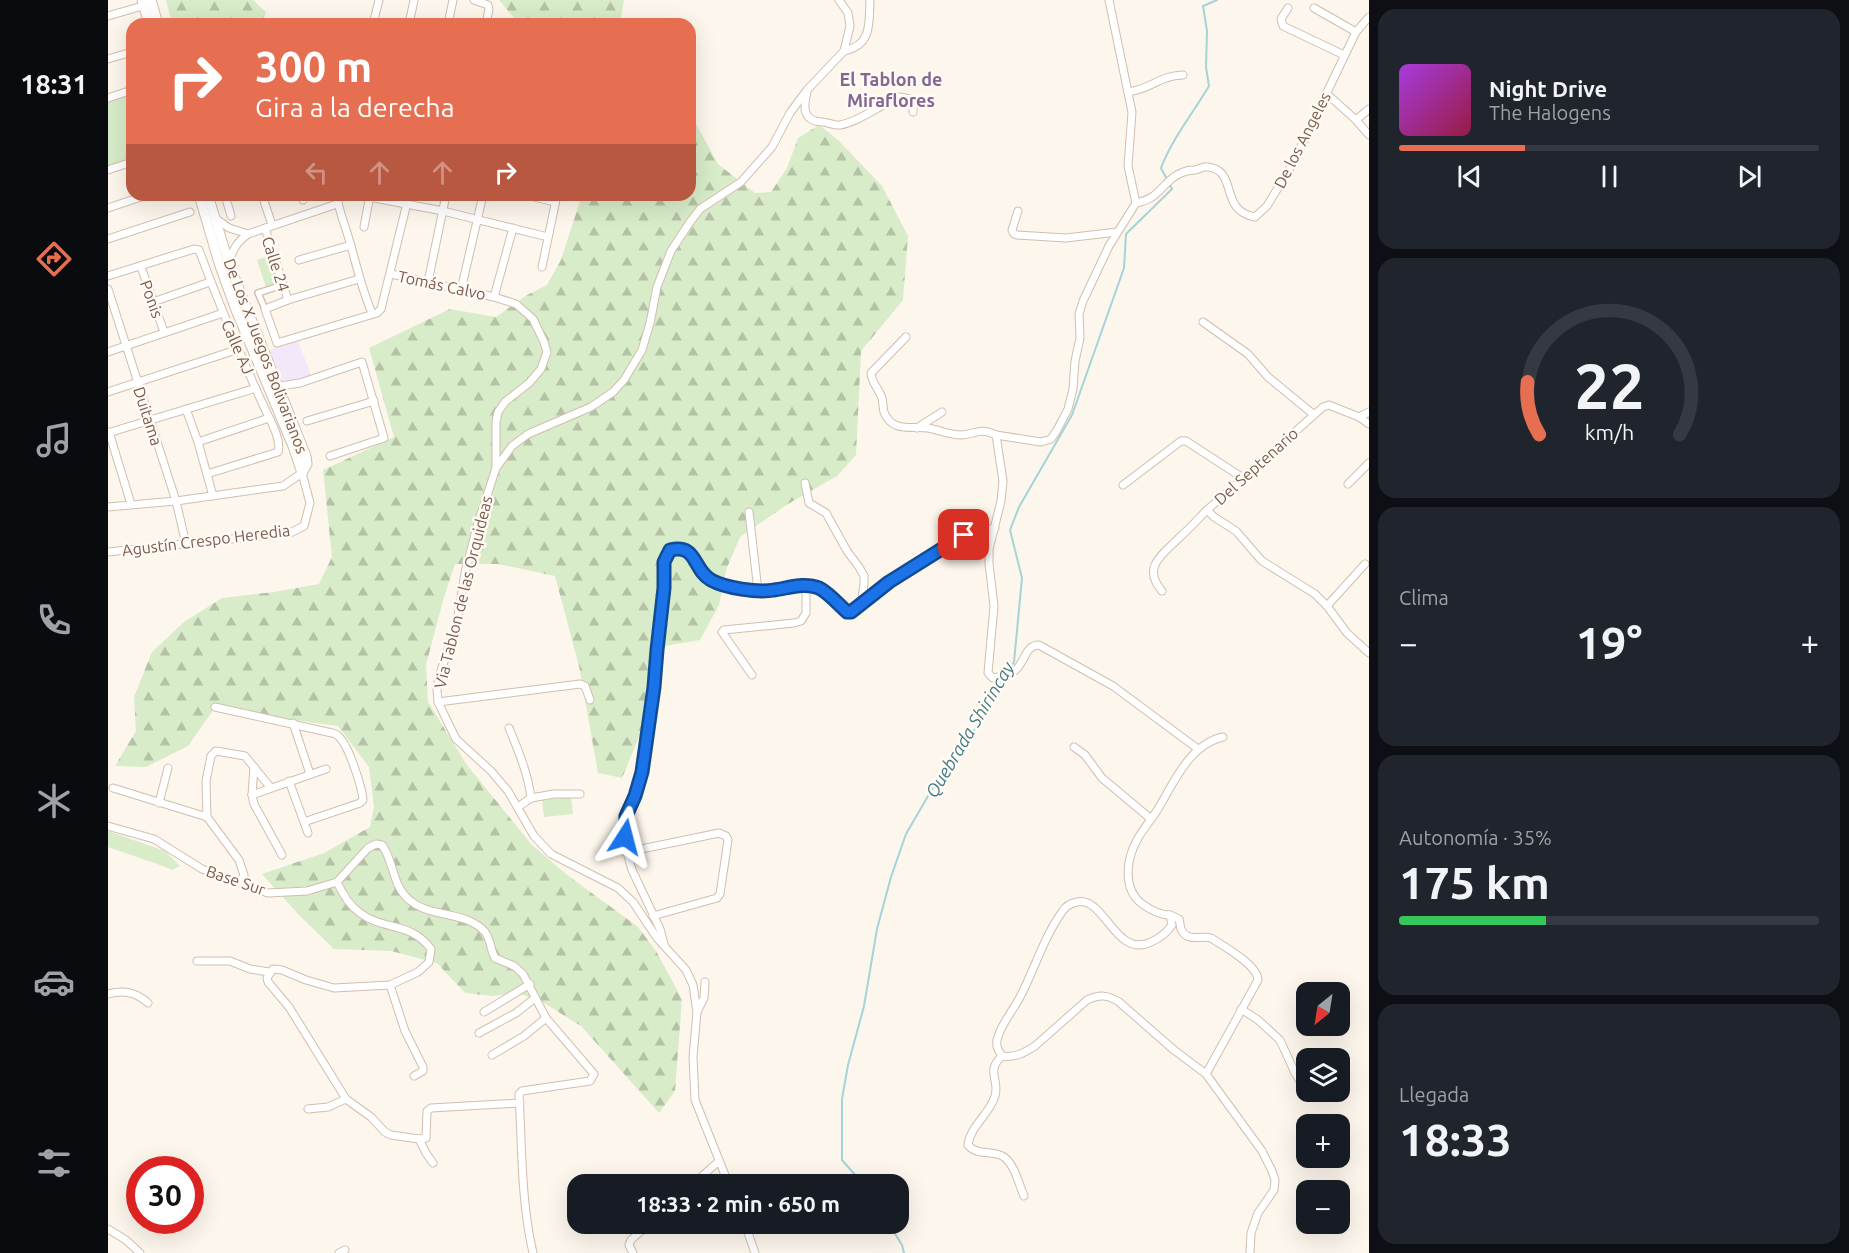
<!DOCTYPE html>
<html lang="es">
<head>
<meta charset="utf-8">
<style>
  :root { --surface:#171b24; --page:#20242c; --text:#f1f3f6; --muted:#9ea1a6; --line:#363941; --accent:#e76f51 }
  body { margin:0; font-family:Ubuntu,sans-serif; background:var(--page); color:var(--text); height:100vh; display:flex; flex-direction:column; font-size:22px; white-space:nowrap }
  * { box-sizing:border-box; margin:0 }
  p { font-size:20px; color:var(--muted) }
  .icon { flex:none; width:33px; height:33px; fill:none; stroke:currentColor; stroke-width:2; stroke-linecap:round; stroke-linejoin:round }
  .map { position:relative; flex:1; overflow:hidden }
  .details { display:flex; flex-direction:column; gap:9px; padding:9px; background:#0d0f14; width:480px }
  .details>* { flex:none }
  .banner { position:absolute; left:18px; top:18px; width:570px; height:183px; border-radius:18px; box-shadow:0 6px 24px #0002; background:#e76f51; color:#fff; overflow:hidden }
  .needle { width:39px; rotate:210deg }
  .buttons { position:absolute; left:1188px; top:982px; display:grid; gap:12px }
  .buttons a { display:grid; place-items:center; width:54px; height:54px; border-radius:12px; background:var(--surface); box-shadow:0 6px 24px #0002; font-size:30px }
  .speed { position:absolute; left:18px; top:1156px; display:flex; gap:12px; font-size:30px; font-weight:700; text-align:center }
  .speed>* { display:grid; place-content:center; width:78px; height:78px; border-radius:50%; background:var(--surface); box-shadow:0 6px 24px #0002; line-height:1 }
  .speed .limit { border:9px solid #d22; background:#fff; color:#111 }
  .pin { position:absolute; display:grid; place-items:center; width:51px; height:51px; color:#fff; margin:-26px; border-radius:12px; box-shadow:0 3px 9px #0006 }
  .me { position:absolute; width:66px; margin:-33px; rotate:9deg; stroke-linejoin:round; filter:drop-shadow(0 0 4px #0008) }
  .turn { display:flex; align-items:center; gap:21px; height:126px; padding:0 30px; font-size:27px }
  .turn .icon { width:78px; height:78px; stroke-width:2.5 }
  .turn b { display:block; font-size:42px; line-height:51px }
  .lanes { display:flex; align-items:center; height:57px; padding:0 30px; background:#0003; justify-content:center; gap:30px; direction:ltr }
  .lanes .off { opacity:.35 }
  .big { font-size:45px; font-weight:700; line-height:1.1 }
  .details .widget { flex:1; display:flex; flex-direction:column; justify-content:center; gap:9px; min-width:0; padding:0 21px; border-radius:18px; background:var(--page) }
  .details .dial { align-items:center; gap:0 }
  .dial svg { height:156px; overflow:visible; fill:none; stroke:var(--line); stroke-width:7; stroke-linecap:round; text-anchor:middle }
  .dial text { fill:var(--text); stroke:none }
  .song { display:flex; align-items:center; gap:18px }
  .cover { width:72px; height:72px; border-radius:9px; background:linear-gradient(135deg,hsl(280 70% 55%),hsl(340 70% 35%)) }
  .played { height:6px; border-radius:3px; background:linear-gradient(90deg,var(--accent) 30%,var(--line) 30%) }
  .keys { display:flex; justify-content:space-around; direction:ltr }
  .heat { display:flex; justify-content:space-between; align-items:center; font-size:33px; direction:ltr }
  .charge { height:9px; border-radius:4px; background:linear-gradient(90deg,#34c759 35%,var(--line) 0) }
  .trip { position:absolute; left:459px; top:1174px; width:342px; height:60px; border-radius:18px; background:var(--surface); box-shadow:0 6px 24px #0002; font-weight:700; line-height:60px; text-align:center }
  main { display:flex; flex:1; min-height:0 }
  .menu { display:flex; flex-direction:column; width:108px; justify-content:space-around; align-items:center; background:#090b0e; color:var(--muted) }
  .menu .icon { width:42px; height:42px }
  .menu .active { color:var(--accent) }
  .menu b { font-size:27px; color:var(--text) }
  .map>svg:first-child { display:block }
  .education { fill:#f3e8fa }
  .forest { fill:url(#forest-firs) }
  .park { fill:#d8ecc9 }
  .lines { fill:none; stroke-linecap:round; stroke-linejoin:round }
  .stream { stroke:#a5d3da; stroke-width:2 }
  .pedestrian-casing { stroke:#d1beb0; stroke-width:8 }
  .minor-casing { stroke:#d1beb0; stroke-width:9 }
  .tertiary-casing { stroke:#d1beb0; stroke-width:11 }
  .pedestrian { stroke:#fff; stroke-width:5 }
  .minor { stroke:#fff; stroke-width:7 }
  .tertiary { stroke:#fff; stroke-width:9 }
  .route-casing { stroke:#114b97; stroke-width:15 }
  .route { stroke:#1a73e8; stroke-width:10 }
  .labels { text-anchor:middle; stroke-width:5; stroke-linejoin:round; paint-order:stroke }
  .street-label { font-size:16px; fill:#7a5c4d; stroke:#fffaf3 }
  .neighbourhood-label { font-size:18px; font-weight:bold; fill:#846695; stroke:#fffaf3 }
  .water-label { font-size:18px; font-style:italic; fill:#437c86; stroke:#fffaf3 }
</style>
</head>
<body>
<main>
<nav class="menu">
<b>18:31</b>
<svg class="icon active" aria-label="directions" viewBox="0 0 24 24"><path d="M12 3l9 9-9 9-9-9zM9 14v-3h6M13 9l2 2-2 2"/></svg>
<svg class="icon" aria-label="music" viewBox="0 0 24 24"><path d="M9 18V5l10-2v13"/><circle cx="6" cy="18" r="3"/><circle cx="16" cy="16" r="3"/></svg>
<svg class="icon" aria-label="phone" viewBox="0 0 24 24"><path d="M5 4h4l2 5-3 2q2 4 5 5l2-3 5 2v4C11 20 4 13 5 4z"/></svg>
<svg class="icon" aria-label="climate" viewBox="0 0 24 24"><path d="M12 3v18M4 7l16 10M4 17L20 7"/></svg>
<svg class="icon" aria-label="car" viewBox="0 0 24 24"><path d="M5 17H2v-5l4-1 3-4h7l3 4 3 1v5h-3M9 17h6M6 11h13"/><circle cx="7" cy="17" r="2"/><circle cx="17" cy="17" r="2"/></svg>
<svg class="icon" aria-label="filters" viewBox="0 0 24 24"><path d="M4 7h16M4 17h16"/><circle cx="9" cy="7" r="2"/><circle cx="15" cy="17" r="2"/></svg>
</nav>
<div class="map">
<svg width="1261" height="1253" viewBox="0 0 1261 1253">
  <defs>
    <pattern id="forest-firs" width="22" height="20" patternUnits="userSpaceOnUse" patternTransform="scale(1.5)"><rect width="22" height="20" fill="#d8ecc9"/><path d="M5 1l3.5 6h-7zM16 11l3.5 6h-7z" fill="#b4c2a5"/></pattern>
  </defs>
  <rect width="100%" height="100%" fill="#fdf6ec"/>
  <path class="education" d="M190,341L203,375L176,383L161,350Z"/>
  <g class="forest">
    <path d="M58,0H145L158,12L154,24H64Z"/>
    <path d="M391,0H516L512,24H415L406,18Z"/>
    <path d="M582,113L610,164L647,193L663,192L679,168L690,138L711,125L730,140L774,186L800,236L795,300L753,351L748,455L729,476L680,504L632,537L618,570L611,605L592,640L551,647L545,666L533,732L514,778L490,773L471,666L447,576L390,564H347L336,597L318,665L320,702L359,765L423,844L458,874L530,927L548,951L574,999L567,1091L551,1113L473,1026L436,1003L410,993L384,996L357,993L329,963L283,951L226,949L191,915L154,874L216,853L262,827L266,807L261,767L230,726L172,718L108,706L80,746L38,767L7,766L28,731L26,697L44,652L76,622L114,598L166,592L211,584L224,557L215,470L286,437L261,348L342,309L388,317L419,295L439,285L453,260L474,195H582Z"/>
  </g>
  <g class="park">
    <path d="M24,93V160L0,167V100Z"/>
    <path d="M163,255L172,283L158,287L149,260Z"/>
    <path d="M463,797L465,814L436,817L434,800Z"/>
    <path d="M0,831L57,851L72,866L64,870L52,865L0,847Z"/>
  </g>
  <g class="lines">
    <g class="stream">
      <path d="M899,673L906,662L914,578L902,530L911,507L964,415L1016,268L1018,234L1064,189L1053,168C1064,139 1085,113 1101,86L1098,67L1099,31L1095,6L1109,0"/>
      <path d="M756,1185L734,1160V1099L740,1065L756,1006L769,929L783,877L798,834L827,784L867,729L896,678"/>
      <path d="M781,1224L794,1245L796,1253"/>
    </g>
    <g class="pedestrian-casing">
      <path id="pedestrian" d="M157,309L150,293L175,285"/>
    </g>
    <g class="minor-casing">
      <g id="minor">
        <path d="M366,0L380,5L381,9L378,24"/>
        <path d="M1001,0L1024,112L1020,166L1028,203"/>
        <path d="M1180,8L1173,19L1175,26L1236,55"/>
        <path d="M1206,8L1248,32"/>
        <path d="M0,16L38,5"/>
        <path d="M265,24L271,0"/>
        <path d="M301,24L306,0"/>
        <path d="M340,24L345,0"/>
        <path d="M736,51C764,45 761,24 762,0"/>
        <path d="M0,59L24,52"/>
        <path d="M699,92C695,108 695,121 714,122C720,122 726,126 732,125C751,122 773,104 792,97L802,99L805,102V112"/>
        <path d="M1020,92C1044,89 1050,76 1075,75"/>
        <path d="M1218,93L1248,120L1261,135"/>
        <path d="M0,98L24,90"/>
        <path d="M1248,120L1261,109"/>
        <path d="M0,170L24,162"/>
        <path d="M117,195L123,216"/>
        <path d="M154,195L164,225"/>
        <path d="M193,195L195,200"/>
        <path d="M229,195C230,209 236,222 240,236C248,262 253,288 264,313"/>
        <path d="M418,195L447,202"/>
        <path d="M261,197L335,211L440,237"/>
        <path d="M1028,203L1001,246L975,301L971,314L972,338L967,361L965,389L960,409L949,430L943,439L933,442L888,435L895,481L893,501L881,549V564L886,606L880,673L885,678C892,677 899,676 905,672C917,665 916,645 931,645L1005,686L1090,749"/>
        <path d="M1028,203C1054,198 1055,180 1073,173C1077,171 1082,170 1087,170C1091,169 1096,166 1100,167C1131,171 1110,210 1147,217L1159,206L1184,165L1248,32L1261,17"/>
        <path d="M0,208L39,195"/>
        <path d="M910,211L904,230L906,234L909,235L958,238L1009,232"/>
        <path d="M107,218L121,228L140,234"/>
        <path d="M256,227L262,195"/>
        <path d="M157,228L180,300"/>
        <path d="M0,239L82,212"/>
        <path d="M191,260L243,245"/>
        <path d="M121,262C125,249 129,242 140,234L229,204"/>
        <path d="M33,267L56,332"/>
        <path d="M434,267L449,195"/>
        <path d="M283,274L386,297L408,304L425,319L436,342L439,352L433,369L421,383L397,402L390,412L388,422V468"/>
        <path d="M0,276L86,249L91,250C111,304 133,357 157,409C162,420 174,440 170,452L99,474"/>
        <path d="M251,279L180,300L157,309L169,343L269,313L273,309L301,195"/>
        <path d="M320,282L338,195"/>
        <path d="M0,289L68,501L78,544"/>
        <path d="M353,290L375,195"/>
        <path d="M386,297L405,228"/>
        <path d="M45,302L102,282"/>
        <path d="M1095,322L1140,354L1160,377L1205,414"/>
        <path d="M798,337L763,373C763,382 771,389 774,398C775,403 775,408 776,412C784,433 804,426 820,428C831,430 842,435 853,435C869,434 872,427 888,435"/>
        <path d="M0,352L115,313"/>
        <path d="M166,387L192,383L254,362L276,438L222,456"/>
        <path d="M0,392L131,349"/>
        <path d="M78,409L90,442L105,496"/>
        <path d="M1261,412L1251,417L1221,405L1215,407L1099,510L1106,517L1128,531L1154,561L1207,594L1219,606L1239,633L1261,653"/>
        <path d="M1251,417L1261,424"/>
        <path d="M199,421L266,401"/>
        <path d="M809,428L834,412"/>
        <path d="M1,432L23,504"/>
        <path d="M0,433L148,388"/>
        <path d="M90,442L161,418"/>
        <path d="M697,483L701,503L718,513L739,551L751,567L756,576V584L753,605"/>
        <path d="M1240,484L1261,463"/>
        <path d="M1015,485L1073,441H1078L1135,478"/>
        <path d="M0,507L68,501L175,486L194,473L202,503L196,526L182,533L0,552"/>
        <path d="M641,512L650,591"/>
        <path d="M1054,591C1033,567 1055,554 1072,537C1082,528 1090,519 1099,510"/>
        <path d="M1219,606L1257,564"/>
        <path d="M644,675L614,632L616,630L686,623L693,621L698,613V586"/>
        <path d="M330,702L472,684L477,686L482,700"/>
        <path d="M107,707L224,733C228,734 229,734 232,738C241,747 254,787 255,800L252,803L196,822"/>
        <path d="M185,723L202,774"/>
        <path d="M401,728C410,750 420,773 423,798L410,807"/>
        <path d="M1115,737C1082,744 1066,782 1050,809C1043,820 1035,829 1029,840C1019,858 1014,888 1033,903C1042,910 1051,915 1062,915L1064,925C1058,934 1052,938 1043,942C1007,959 997,896 969,902C963,903 957,907 954,912C936,937 927,968 913,995C906,1010 893,1023 889,1040C888,1047 890,1050 894,1056C907,1058 916,1053 927,1046L979,1000C992,994 1000,995 1011,1002L1066,1050L1098,1074L1154,1151L1164,1171L1167,1180L1166,1190L1150,1213L1143,1233L1142,1253"/>
        <path d="M966,747L977,755L994,778L1043,819"/>
        <path d="M146,767L144,795L146,804L174,855"/>
        <path d="M181,781L200,833"/>
        <path d="M5,788L99,817"/>
        <path d="M144,795L218,769"/>
        <path d="M423,798L446,794H472"/>
        <path d="M51,803L60,768"/>
        <path d="M0,826L46,839L94,869L160,893L199,891L229,882L260,848L268,844L274,845C287,862 283,887 304,902C325,918 359,911 377,932C383,940 382,949 387,958L406,966L415,974L438,1018L486,1074L482,1081L414,1091L411,1094C414,1147 413,1201 425,1253"/>
        <path d="M519,852L611,833L618,836L620,840L612,894L609,898L545,916"/>
        <path d="M132,882L136,875L131,860L99,817L98,781L103,756L108,751L137,756L162,787"/>
        <path d="M229,882C234,893 242,906 252,913C276,931 302,921 323,949L321,962L310,972L282,985L226,988L198,980L174,970L165,969L159,978L160,982L181,1007L238,1099L263,1117L277,1132L283,1135L311,1139L318,1153L325,1163"/>
        <path d="M1062,915L1071,919C1072,922 1072,926 1073,929C1079,943 1094,935 1103,938C1115,946 1150,965 1150,980L1098,1074"/>
        <path d="M556,944L552,929L524,870L519,852L517,825L534,772L546,687L548,650L556,588V562L563,550C590,544 584,569 602,580C616,588 650,593 665,590C681,588 696,582 711,588C721,593 731,605 739,612L743,613L781,582L846,540L856,535L887,528"/>
        <path d="M89,961H122L142,969L161,972"/>
        <path d="M282,985L297,1031L315,1067V1071L306,1076"/>
        <path d="M0,994C16,990 28,992 40,1003"/>
        <path d="M1133,1009L1150,1020L1172,1040L1187,1073L1198,1091"/>
        <path d="M376,1012L422,984"/>
        <path d="M589,1012L596,998L597,982"/>
        <path d="M371,1033L408,1013L427,998"/>
        <path d="M384,1055L416,1036L438,1018"/>
        <path d="M894,1056C877,1072 892,1079 887,1096C882,1114 862,1126 860,1145C870,1157 885,1149 896,1157C907,1165 911,1185 916,1196"/>
        <path d="M200,1109L220,1107L238,1099"/>
        <path d="M311,1139L318,1138L319,1111L323,1108L412,1103"/>
        <path d="M584,1185L611,1161"/>
        <path d="M621,1185L587,1100L585,1057L589,1012L585,985L578,970L549,938L525,902L510,888L443,854L426,836L400,791L383,771L348,739L330,702L329,689L331,677L349,622L357,573L370,523L388,468L404,446L420,434L483,407L505,392L516,380L534,350L542,323L549,287L563,251L582,222L592,209L633,182L664,147L682,113L699,90L736,51L742,26L740,13L731,0"/>
        <path d="M637,1224L647,1253"/>
        <path d="M0,1229L18,1240L32,1253"/>
        <path d="M231,1253L237,1250"/>
        <path d="M525,1253L521,1245L523,1240L541,1224"/>
      </g>
    </g>
    <g class="tertiary-casing">
      <g id="tertiary">
        <path d="M34,0L41,24"/>
        <path d="M43,0L50,24"/>
        <path d="M91,195L112,266L128,310L185,446L194,473"/>
        <path d="M100,195L121,264L198,456L199,464L194,473"/>
      </g>
    </g>
    <use href="#pedestrian" class="pedestrian"/>
    <use href="#minor" class="minor"/>
    <use href="#tertiary" class="tertiary"/>
  </g>
  <g class="lines">
    <g class="route-casing">
      <path id="route" d="M517,837L518,816L527,796L534,772L546,687L549,650L556,588V562L562,550C590,544 584,569 603,580C617,588 650,593 666,590C681,588 696,582 711,588C721,593 731,605 739,612H743L781,582L856,535"/>
    </g>
    <use href="#route" class="route"/>
  </g>
  <g class="labels">
    <g class="street-label">
      <text transform="translate(1194 140) rotate(-63)" y="6">De los Angeles</text>
      <text transform="translate(168 264) rotate(72)" y="6">Calle 24</text>
      <text transform="translate(334 285) rotate(12)" y="6">Tomás Calvo</text>
      <text transform="translate(44 299) rotate(70)" y="6">Ponis</text>
      <text transform="translate(130 347) rotate(66)" y="6">Calle AJ</text>
      <text transform="translate(158 356) rotate(69)" y="6">De Los X Juegos Bolivarianos</text>
      <text transform="translate(40 416) rotate(72)" y="6">Duitama</text>
      <text transform="translate(1148 466) rotate(-42)" y="6">Del Septenario</text>
      <text transform="translate(98 540) rotate(-7)" y="6">Agustín Crespo Heredia</text>
      <text transform="translate(355 592) rotate(-76)" y="6">Via Tablon de las Orquideas</text>
      <text transform="translate(128 880) rotate(19)" y="6">Base Sur</text>
    </g>
    <g class="neighbourhood-label">
      <text x="783" y="86">El Tablon de<tspan x="783" dy="21">Miraflores</tspan></text>
    </g>
    <g class="water-label">
      <text transform="translate(862 730) rotate(-59)" y="6">Quebrada Shirincay</text>
    </g>
  </g>
</svg>
<div class="buttons">
<a><svg class="needle" viewBox="-14 -14 28 28"><path d="M0-13l5 13h-10z" fill="#e53935"/><path d="M0 13l5-13h-10z" fill="#9ea1a6"/></svg></a>
<a><svg class="icon" aria-label="layers" viewBox="0 0 24 24"><path d="M12 4l9 5-9 5-9-5zM3 14l9 5 9-5"/></svg></a>
<a>+</a>
<a>−</a>
</div>
<div class="speed"><div class="limit">30</div></div>
<div class="pin" style="left:856px;top:535px;background:#d93025"><svg class="icon" aria-label="arrive" viewBox="0 0 24 24"><path d="M6 21V4h12l-3 4 3 4H6"/></svg></div>
<svg class="me" style="left:517px;top:837px" viewBox="-20 -20 40 40"><path d="M0-17L14 15 0 8-14 15z" fill="#1a73e8" stroke="#fff" stroke-width="4"/></svg>
<div class="trip">18:33 · 2 min · 650 m</div>
<div class="banner">
<div class="turn"><svg class="icon" aria-label="right" viewBox="0 0 24 24"><path d="M7 20v-9h11M14 6l5 5-5 5"/></svg><div><b>300 m</b>Gira a la derecha</div></div>
<div class="lanes"><svg class="icon off" aria-label="left" viewBox="0 0 24 24"><path d="M17 20v-9H6M10 6l-5 5 5 5"/></svg><svg class="icon off" aria-label="ahead" viewBox="0 0 24 24"><path d="M12 20V5M6 11l6-6 6 6"/></svg><svg class="icon off" aria-label="ahead" viewBox="0 0 24 24"><path d="M12 20V5M6 11l6-6 6 6"/></svg><svg class="icon" aria-label="right" viewBox="0 0 24 24"><path d="M7 20v-9h11M14 6l5 5-5 5"/></svg></div>
</div>
</div>
<section class="details">
<div class="widget">
<div class="song"><i class="cover"></i><div><b>Night Drive</b><p>The Halogens</p></div></div>
<div class="played"></div>
<div class="keys"><svg class="icon" aria-label="previous" viewBox="0 0 24 24"><path d="M18 5L8 12l10 7zM5 5v14"/></svg><svg class="icon" aria-label="pause" viewBox="0 0 24 24"><path d="M8 5v14M16 5v14"/></svg><svg class="icon" aria-label="next" viewBox="0 0 24 24"><path d="M6 5l10 7-10 7zM19 5v14"/></svg></div>
</div>
<div class="widget dial"><svg viewBox="0 0 100 80">
<path d="M14 69A42 42 0 1 1 86 69"/>
<path d="M14 69A42 42 0 0 1 8 42" stroke="#e76f51"/>
<text x="50" y="56" font-size="32" font-weight="700">22</text>
<text x="50" y="72" font-size="11">km/h</text>
</svg></div>
<div class="widget"><p>Clima</p>
<div class="heat"><a>−</a><b class="big">19°</b><a>+</a></div>
</div>
<div class="widget"><p>Autonomía · 35%</p><b class="big">175 km</b><div class="charge"></div></div>
<div class="widget"><p>Llegada</p><b class="big">18:33</b></div>
</section>
</main>
</body>
</html>
